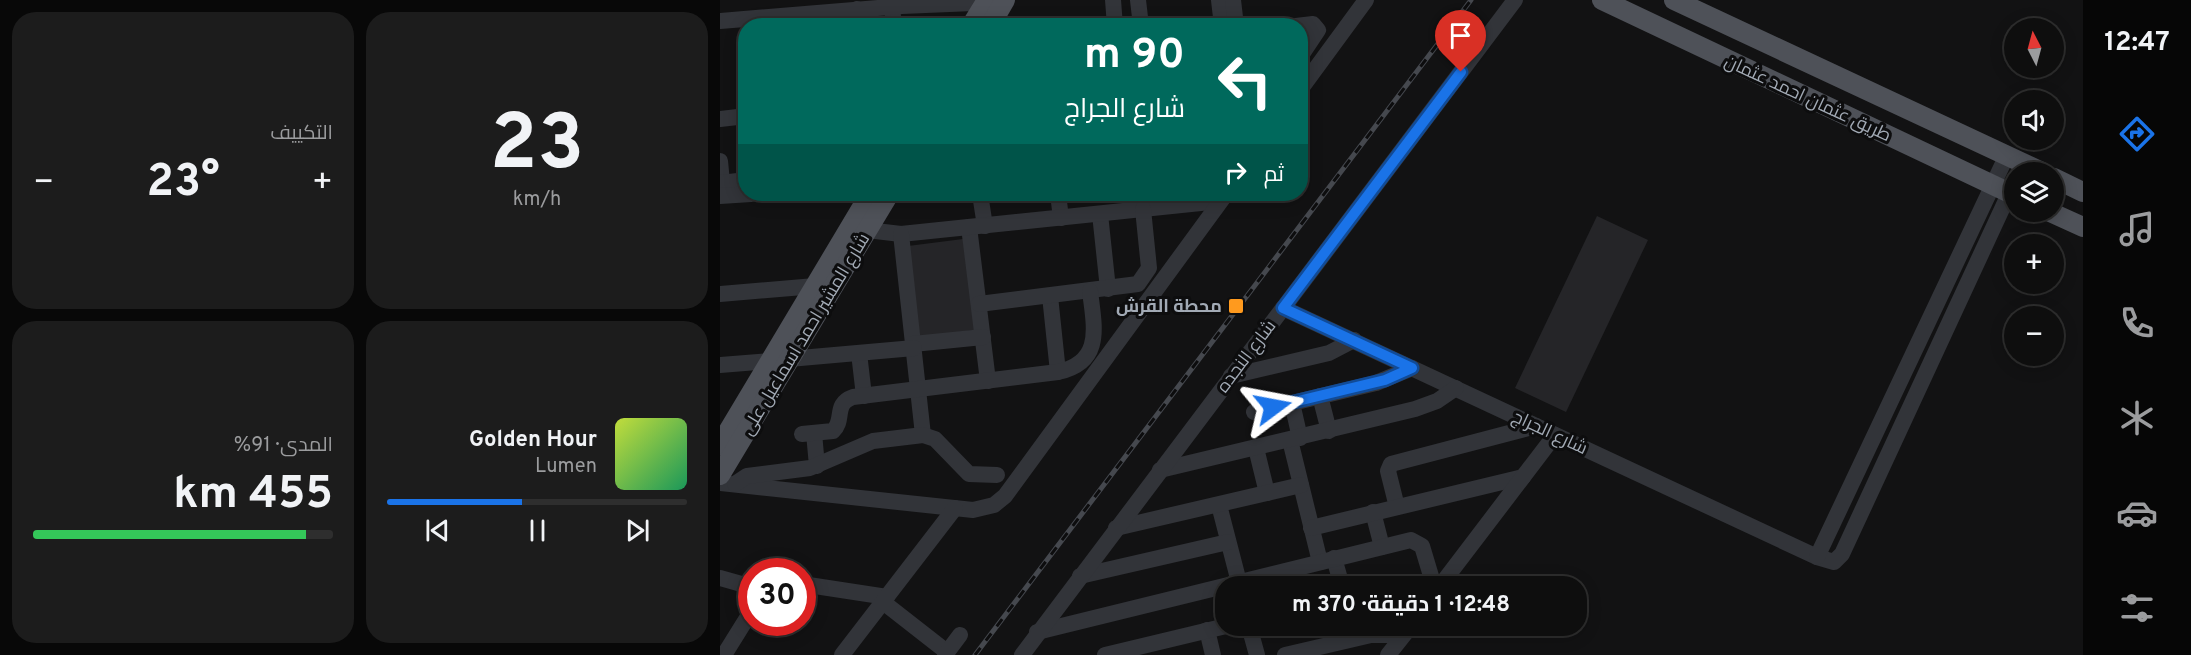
<!DOCTYPE html>
<html lang="ar">
<head>
<meta charset="utf-8">
<style>
  :root { --surface:#0e0e0e; --page:#1c1c1c; --text:#f1f3f6; --muted:#9b9c9e; --line:#2e2e2e; --accent:#1a73e8 }
  body { margin:0; font-family:Overpass,Cairo,sans-serif; background:var(--page); color:var(--text); direction:rtl; height:100vh; display:flex; flex-direction:column; font-size:22px; white-space:nowrap }
  * { box-sizing:border-box; margin:0 }
  p { font-size:20px; color:var(--muted) }
  .icon { flex:none; width:33px; height:33px; fill:none; stroke:currentColor; stroke-width:2; stroke-linecap:round; stroke-linejoin:round }
  .map { position:relative; flex:1; overflow:hidden; direction:ltr }
  .side { display:flex; flex-direction:column; gap:12px; padding:12px; background:#080808; width:720px }
  .side>* { flex:none }
  .banner { position:absolute; left:18px; top:18px; width:570px; height:183px; border-radius:24px; box-shadow:0 3px 15px #0003,0 0 0 2px var(--line); direction:rtl; background:#00695c; color:#fff; overflow:hidden }
  .needle { width:39px; rotate:354deg }
  .buttons { position:absolute; left:1284px; top:18px; display:grid; gap:12px }
  .buttons a { display:grid; place-items:center; width:60px; height:60px; border-radius:50%; background:var(--surface); box-shadow:0 3px 15px #0003,0 0 0 2px var(--line); font-size:30px }
  .speed { position:absolute; left:18px; top:558px; display:flex; gap:12px; font-size:30px; font-weight:700; text-align:center }
  .speed>* { display:grid; place-content:center; width:78px; height:78px; border-radius:50%; background:var(--surface); box-shadow:0 3px 15px #0003,0 0 0 2px var(--line); line-height:1 }
  .speed .limit { border:9px solid #d22; background:#fff; color:#111 }
  .pin { position:absolute; display:grid; place-items:center; width:51px; height:51px; color:#fff; margin:-62px -26px; border-radius:50% 50% 50% 0; rotate:-45deg; box-shadow:0 0 6px #0007 }
  .pin .icon { rotate:45deg }
  .me { position:absolute; width:66px; margin:-33px; rotate:77deg; stroke-linejoin:round; filter:drop-shadow(0 0 4px #0008) }
  .turn { display:flex; align-items:center; gap:21px; height:126px; padding:0 24px; font-size:27px }
  .turn .icon { width:78px; height:78px; stroke-width:2.5 }
  .turn b { display:block; font-size:42px; line-height:51px }
  .then { display:flex; align-items:center; height:57px; padding:0 24px; background:#0003; gap:12px; font-size:22px }
  .big { font-size:45px; font-weight:700; line-height:1.1 }
  .side .tile { flex:1; display:flex; flex-direction:column; justify-content:center; gap:9px; min-width:0; padding:0 21px; border-radius:24px; background:var(--page) }
  .side .dial { align-items:center; gap:0 }
  .dial b { font-size:78px; line-height:1 }
  .song { display:flex; align-items:center; gap:18px }
  .cover { width:72px; height:72px; border-radius:9px; background:linear-gradient(135deg,hsl(70 70% 55%),hsl(150 70% 35%)) }
  .played { height:6px; border-radius:3px; background:linear-gradient(90deg,var(--accent) 45%,var(--line) 45%) }
  .keys { display:flex; justify-content:space-around; direction:ltr }
  .heat { display:flex; justify-content:space-between; align-items:center; font-size:33px; direction:ltr }
  .charge { height:9px; border-radius:4px; background:linear-gradient(90deg,#34c759 91%,var(--line) 0) }
  .side .tiles { flex:1; display:grid; gap:12px; grid-template-columns:repeat(2,1fr) }
  .trip { position:absolute; left:495px; top:576px; width:372px; height:60px; border-radius:24px; background:var(--surface); box-shadow:0 3px 15px #0003,0 0 0 2px var(--line); font-weight:700; line-height:60px; text-align:center; direction:rtl }
  main { display:flex; flex:1; min-height:0 }
  .tab-bar { display:flex; flex-direction:column; width:108px; justify-content:space-around; align-items:center; background:#060606; color:var(--muted) }
  .tab-bar .icon { width:42px; height:42px }
  .tab-bar .on { color:var(--accent) }
  .tab-bar b { font-size:27px; color:var(--text) }
  .map>svg:first-child { display:block }
  .building { fill:#252528 }
  .lines { fill:none; stroke-linecap:round; stroke-linejoin:round }
  .minor { stroke:#323439; stroke-width:16 }
  .major { stroke:#4e5158; stroke-width:20 }
  .rail-casing { stroke:#45484e; stroke-width:5 }
  .rail { stroke:#0d0d0e; stroke-width:3; stroke-dasharray:9; stroke-linecap:butt }
  .route-casing { stroke:#114b97; stroke-width:15 }
  .route { stroke:#1a73e8; stroke-width:10 }
  .poi-dot { fill:#ff9a1e; stroke:#0d0d0e; stroke-width:2 }
  .labels { text-anchor:middle; stroke-width:6; stroke-linejoin:round; paint-order:stroke }
  .street-label { font-size:18px; fill:#a2aab5; stroke:#0d0d0e }
  .poi-label { font-size:18px; font-weight:bold; fill:#a2aab5; stroke:#0d0d0e; text-anchor:end }
</style>
</head>
<body>
<main>
<nav class="tab-bar">
<b>12:47</b>
<svg class="icon on" aria-label="directions" viewBox="0 0 24 24"><path d="M12 3l9 9-9 9-9-9zM9 14v-3h6M13 9l2 2-2 2"/></svg>
<svg class="icon" aria-label="music" viewBox="0 0 24 24"><path d="M9 18V5l10-2v13"/><circle cx="6" cy="18" r="3"/><circle cx="16" cy="16" r="3"/></svg>
<svg class="icon" aria-label="phone" viewBox="0 0 24 24"><path d="M5 4h4l2 5-3 2q2 4 5 5l2-3 5 2v4C11 20 4 13 5 4z"/></svg>
<svg class="icon" aria-label="climate" viewBox="0 0 24 24"><path d="M12 3v18M4 7l16 10M4 17L20 7"/></svg>
<svg class="icon" aria-label="car" viewBox="0 0 24 24"><path d="M5 17H2v-5l4-1 3-4h7l3 4 3 1v5h-3M9 17h6M6 11h13"/><circle cx="7" cy="17" r="2"/><circle cx="17" cy="17" r="2"/></svg>
<svg class="icon" aria-label="filters" viewBox="0 0 24 24"><path d="M4 7h16M4 17h16"/><circle cx="9" cy="7" r="2"/><circle cx="15" cy="17" r="2"/></svg>
</nav>
<div class="map">
<svg width="1363" height="655" viewBox="0 0 1363 655">
  <rect width="100%" height="100%" fill="#121213"/>
  <g class="building">
    <path d="M877,216L928,240L846,412L795,388Z"/>
    <path d="M243,239L255,330L198,337L188,246Z"/>
  </g>
  <g class="lines">
    <g class="minor">
      <path d="M393,0L395,26"/>
      <path d="M418,0L421,26"/>
      <path d="M499,0L502,26"/>
      <path d="M513,0L516,26"/>
      <path d="M172,7L174,26"/>
      <path d="M137,9L139,26"/>
      <path d="M0,21L182,6L277,2"/>
      <path d="M576,26L593,24L598,30L580,57"/>
      <path d="M580,90L646,0"/>
      <path d="M0,119L26,116"/>
      <path d="M0,161L2,182"/>
      <path d="M0,183L26,180"/>
      <path d="M260,194L265,226"/>
      <path d="M338,194L341,218"/>
      <path d="M0,196L31,194"/>
      <path d="M380,214L388,289"/>
      <path d="M249,227L268,381"/>
      <path d="M147,230L181,234L500,201"/>
      <path d="M181,234L203,435"/>
      <path d="M0,294L95,286"/>
      <path d="M330,296L338,372"/>
      <path d="M259,304L418,284L429,268L423,209"/>
      <path d="M563,308L1097,557L1114,562L1122,554L1294,183"/>
      <path d="M193,344L263,337"/>
      <path d="M139,353L144,396"/>
      <path d="M69,359L194,348"/>
      <path d="M0,365L50,361"/>
      <path d="M511,376L609,353L634,340"/>
      <path d="M600,396L609,431"/>
      <path d="M572,403L580,438"/>
      <path d="M534,412L656,383L692,368"/>
      <path d="M94,433L97,466"/>
      <path d="M82,434L113,431C125,420 113,404 133,397L338,372C384,362 374,326 370,291"/>
      <path d="M570,440L600,562"/>
      <path d="M536,448L547,493"/>
      <path d="M440,470L695,409L717,401L736,388"/>
      <path d="M0,483L253,510L274,505L285,496L506,194"/>
      <path d="M15,484L27,476L90,468L153,441L203,435L215,439L249,474L277,475"/>
      <path d="M499,505L520,586"/>
      <path d="M677,507L668,471L671,464L816,426"/>
      <path d="M653,512L662,547"/>
      <path d="M396,528L581,485"/>
      <path d="M591,528L803,477"/>
      <path d="M1097,557L1287,155"/>
      <path d="M614,558L622,586"/>
      <path d="M360,576L508,542"/>
      <path d="M0,578L32,587"/>
      <path d="M82,584L167,597"/>
      <path d="M720,586L835,435"/>
      <path d="M163,602L227,652"/>
      <path d="M529,626L537,655"/>
      <path d="M487,630L493,655"/>
      <path d="M317,632L691,540L702,546L714,586"/>
      <path d="M4,655L32,610"/>
      <path d="M122,655L235,508"/>
      <path d="M225,655L240,635"/>
      <path d="M302,655L795,0"/>
      <path d="M385,655L506,626"/>
      <path d="M565,655L651,635H683"/>
      <path d="M668,655L691,626"/>
    </g>
    <g class="major">
      <path d="M882,0L1294,195"/>
      <path d="M954,0L1322,172"/>
      <path d="M251,26L267,0"/>
      <path d="M270,26L285,0"/>
      <path d="M1334,178L1363,192"/>
      <path d="M1330,212L1363,227"/>
      <path d="M0,445L150,194"/>
      <path d="M0,475L169,194"/>
    </g>
    <g class="rail-casing">
      <path id="rail" d="M255,655L751,0"/>
    </g>
    <use href="#rail" class="rail"/>
  </g>
  <g class="lines">
    <g class="route-casing">
      <path id="route" d="M553,407L665,380L692,368L563,308L741,72"/>
    </g>
    <use href="#route" class="route"/>
  </g>
  <rect class="poi-dot" x="508" y="298" width="16" height="16" rx="3"/>
  <g class="labels">
    <g class="street-label">
      <text transform="translate(1088 98) rotate(25)" y="6">طريق عثمان احمد عثمان</text>
      <text transform="translate(85 334) rotate(-59)" y="6">شارع المشير احمد اسماعيل على</text>
      <text transform="translate(526 356) rotate(-53)" y="6">شارع النجده</text>
      <text transform="translate(830 432) rotate(25)" y="6">شارع الجراج</text>
    </g>
    <g class="poi-label">
      <text x="502" y="312">محطة القرش</text>
    </g>
  </g>
</svg>
<div class="buttons">
<a><svg class="needle" viewBox="-14 -14 28 28"><path d="M0-13l5 13h-10z" fill="#e53935"/><path d="M0 13l5-13h-10z" fill="#9b9c9e"/></svg></a>
<a><svg class="icon" aria-label="sound" viewBox="0 0 24 24"><path d="M4 9h4l5-4v14l-5-4H4zM17 9q2 3 0 6"/></svg></a>
<a><svg class="icon" aria-label="layers" viewBox="0 0 24 24"><path d="M12 4l9 5-9 5-9-5zM3 14l9 5 9-5"/></svg></a>
<a>+</a>
<a>−</a>
</div>
<div class="speed"><div class="limit">30</div></div>
<div class="pin" style="left:741px;top:72px;background:#d93025"><svg class="icon" aria-label="arrive" viewBox="0 0 24 24"><path d="M6 21V4h12l-3 4 3 4H6"/></svg></div>
<svg class="me" style="left:553px;top:407px" viewBox="-20 -20 40 40"><path d="M0-17L14 15 0 8-14 15z" fill="#1a73e8" stroke="#fff" stroke-width="4"/></svg>
<div class="trip">12:48 · 1 دقيقة · 370 m</div>
<div class="banner">
<div class="turn"><svg class="icon" aria-label="left" viewBox="0 0 24 24"><path d="M17 20v-9H6M10 6l-5 5 5 5"/></svg><div><b>90 m</b>شارع الجراج</div></div>
<div class="then">ثم<svg class="icon" aria-label="right" viewBox="0 0 24 24"><path d="M7 20v-9h11M14 6l5 5-5 5"/></svg></div>
</div>
</div>
<section class="side">
<div class="tiles">
<div class="tile dial"><b>23</b><p>km/h</p></div>
<div class="tile"><p>التكييف</p>
<div class="heat"><a>−</a><b class="big">23°</b><a>+</a></div>
</div>
<div class="tile">
<div class="song"><i class="cover"></i><div><b>Golden Hour</b><p>Lumen</p></div></div>
<div class="played"></div>
<div class="keys"><svg class="icon" aria-label="previous" viewBox="0 0 24 24"><path d="M18 5L8 12l10 7zM5 5v14"/></svg><svg class="icon" aria-label="pause" viewBox="0 0 24 24"><path d="M8 5v14M16 5v14"/></svg><svg class="icon" aria-label="next" viewBox="0 0 24 24"><path d="M6 5l10 7-10 7zM19 5v14"/></svg></div>
</div>
<div class="tile"><p>المدى · 91%</p><b class="big">455 km</b><div class="charge"></div></div>
</div>
</section>
</main>
</body>
</html>
